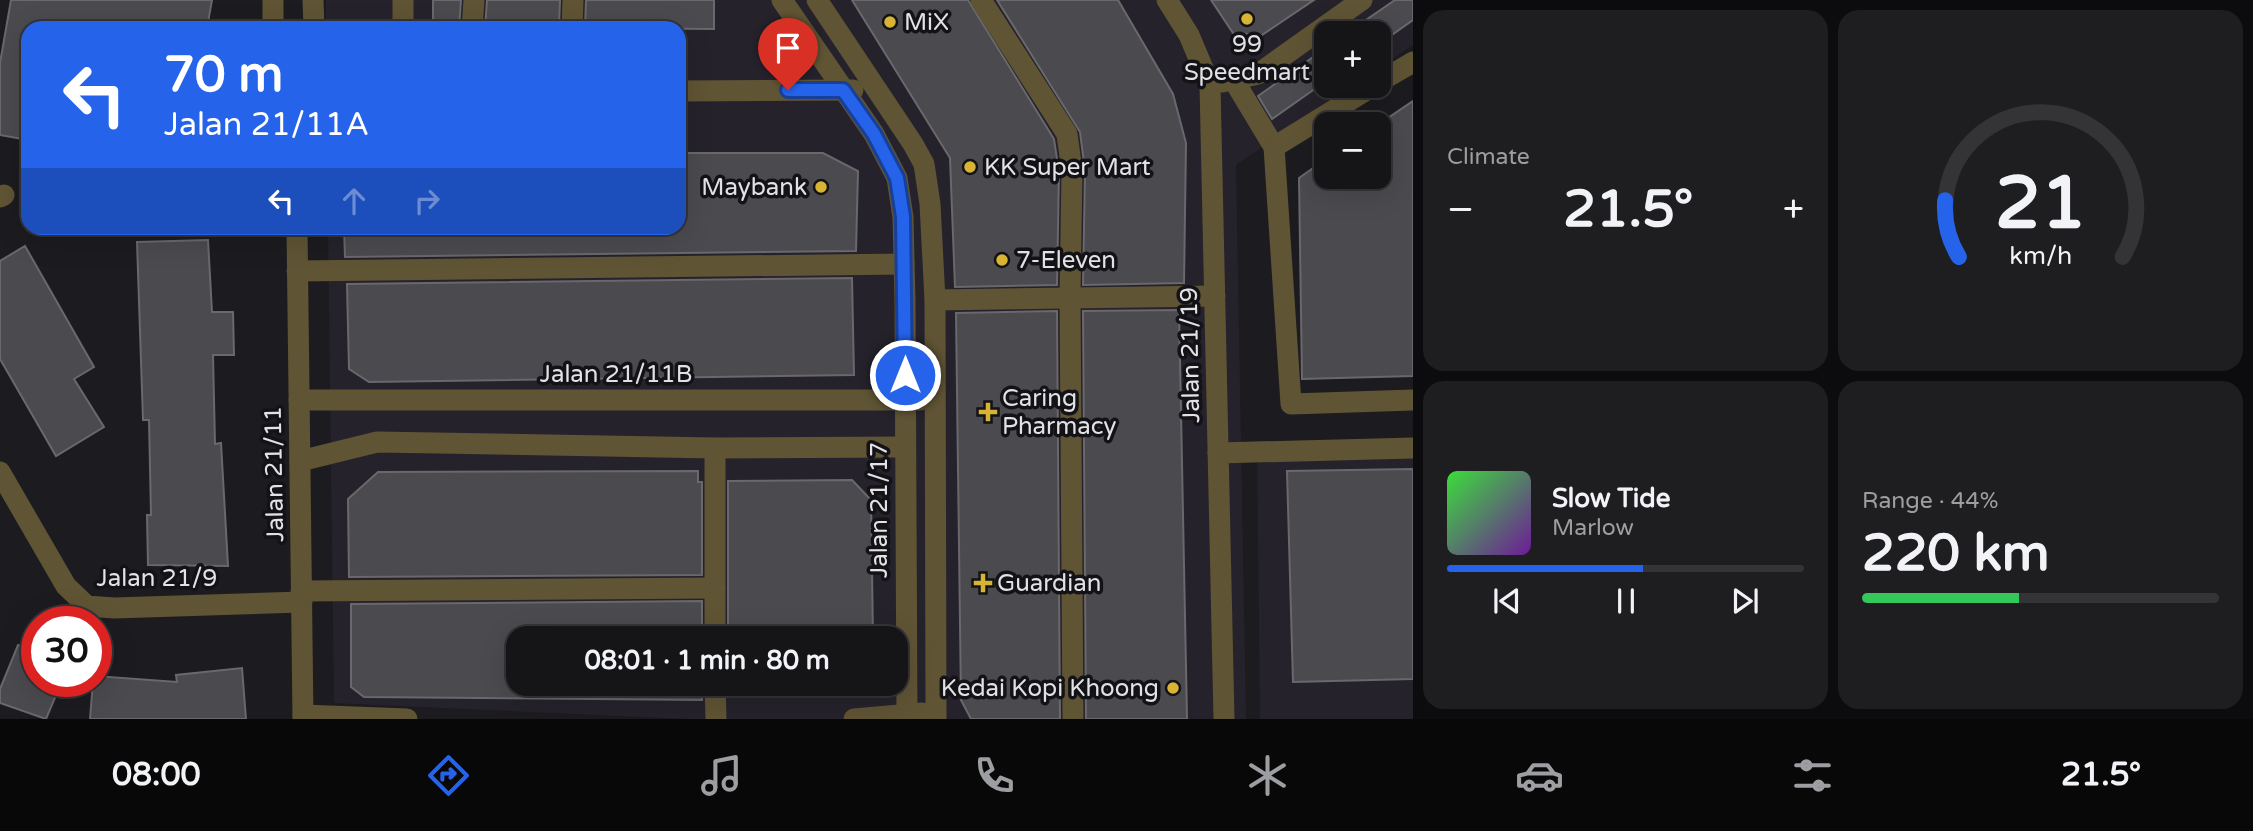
<!DOCTYPE html>
<html lang="en">
<head>
<meta charset="utf-8">
<style>
  :root { --surface:#151417; --page:#1e1d20; --text:#f1f3f6; --muted:#9d9ea1; --line:#343336; --accent:#2563eb }
  body { margin:0; font-family:"Varela Round",sans-serif; background:var(--page); color:var(--text); height:100vh; display:flex; flex-direction:column; font-size:26px; white-space:nowrap }
  * { box-sizing:border-box; margin:0 }
  p { font-size:23px; color:var(--muted) }
  .icon { flex:none; width:38px; height:38px; fill:none; stroke:currentColor; stroke-width:2; stroke-linecap:round; stroke-linejoin:round }
  .map { position:relative; flex:1; overflow:hidden }
  .details { display:flex; flex-direction:column; gap:10px; padding:10px; background:#0c0b0d; width:840px }
  .details>* { flex:none }
  .guide { position:absolute; left:21px; top:21px; width:665px; height:214px; border-radius:21px; box-shadow:0 7px 28px #0002,0 0 0 2px var(--line); background:#2563eb; color:#fff; overflow:hidden }
  .tools { position:absolute; left:1314px; top:21px; display:grid; gap:14px }
  .tools a { display:grid; place-items:center; width:77px; height:77px; border-radius:14px; background:var(--surface); box-shadow:0 7px 28px #0002,0 0 0 2px var(--line); font-size:35px }
  .speed { position:absolute; left:21px; top:606px; display:flex; gap:14px; font-size:35px; font-weight:700; text-align:center }
  .speed>* { display:grid; place-content:center; width:91px; height:91px; border-radius:50%; background:var(--surface); box-shadow:0 7px 28px #0002,0 0 0 2px var(--line); line-height:1 }
  .speed .limit { border:10px solid #d22; background:#fff; color:#111 }
  .pin { position:absolute; display:grid; place-items:center; width:60px; height:60px; color:#fff; margin:-72px -30px; border-radius:50% 50% 50% 0; rotate:-45deg; box-shadow:0 0 7px #0007 }
  .pin .icon { rotate:45deg }
  .me { position:absolute; width:77px; margin:-38px; rotate:0deg; stroke-linejoin:round; filter:drop-shadow(0 0 5px #0008) }
  .turn { display:flex; align-items:center; gap:24px; height:147px; padding:0 28px; font-size:32px }
  .turn .icon { width:91px; height:91px; stroke-width:2.5 }
  .turn b { display:block; font-size:49px; line-height:60px }
  .lanes { display:flex; align-items:center; height:66px; padding:0 28px; background:#0003; justify-content:center; gap:35px; direction:ltr }
  .lanes .off { opacity:.35 }
  .big { font-size:52px; font-weight:700; line-height:1.1 }
  .details .widget { flex:1; display:flex; flex-direction:column; justify-content:center; gap:10px; min-width:0; padding:0 24px; border-radius:21px; background:var(--page) }
  .details .dial { align-items:center; gap:0 }
  .dial svg { height:182px; overflow:visible; fill:none; stroke:var(--line); stroke-width:7; stroke-linecap:round; text-anchor:middle }
  .dial text { fill:var(--text); stroke:none }
  .song { display:flex; align-items:center; gap:21px }
  .cover { width:84px; height:84px; border-radius:10px; background:linear-gradient(135deg,hsl(120 70% 55%),hsl(280 70% 35%)) }
  .played { height:7px; border-radius:4px; background:linear-gradient(90deg,var(--accent) 55%,var(--line) 55%) }
  .keys { display:flex; justify-content:space-around; direction:ltr }
  .heat { display:flex; justify-content:space-between; align-items:center; font-size:38px; direction:ltr }
  .charge { height:10px; border-radius:5px; background:linear-gradient(90deg,#34c759 44%,var(--line) 0) }
  .details .tiles { flex:1; display:grid; gap:10px; grid-template-columns:repeat(2,1fr) }
  .trip { position:absolute; left:506px; top:626px; width:402px; height:70px; border-radius:21px; background:var(--surface); box-shadow:0 7px 28px #0002,0 0 0 2px var(--line); font-weight:700; line-height:70px; text-align:center }
  .dock { display:flex; height:112px; justify-content:space-around; align-items:center; background:#080809; color:var(--muted) }
  .dock .icon { width:49px; height:49px }
  .dock .on { color:var(--accent) }
  .dock b { font-size:32px; color:var(--text) }
  main { display:flex; flex:1; min-height:0 }
  .map>svg:first-child { display:block }
  .built { fill:#25222c; fill-rule:evenodd }
  .building { fill:#4b4a4f; stroke:#69686d; stroke-width:2 }
  .lines { fill:none; stroke-linecap:round; stroke-linejoin:round }
  .minor { stroke:#5f5434; stroke-width:21 }
  .route-casing { stroke:#184099; stroke-width:18 }
  .route { stroke:#2563eb; stroke-width:12 }
  .poi-dot { fill:#d8b434; stroke:#131216; stroke-width:2.5 }
  .labels { text-anchor:middle; stroke-width:7; stroke-linejoin:round; paint-order:stroke }
  .poi-label { font-size:24px; fill:#e2e1e4; stroke:#131216; text-anchor:start }
  .street-label { font-size:24px; fill:#e2e1e4; stroke:#131216 }
</style>
</head>
<body>
<main>
<div class="map">
<svg width="1413" height="719" viewBox="0 0 1413 719">
  <rect width="100%" height="100%" fill="#1c1b1f"/>
  <g class="built">
    <path d="M326,0H1413V45L1379,68V33H1326V86H1353L1236,165L1246,719H687L334,703L328,228H679V28H326ZM518,639H896V684H518Z"/>
    <path d="M1413,443V719H1260L1257,444Z"/>
  </g>
  <g class="building">
    <path d="M11,0H212L207,28H28V140L0,135V63Z"/>
    <path d="M433,0H461L459,28H433Z"/>
    <path d="M487,0H560L559,28H485Z"/>
    <path d="M586,0H714V29L585,28Z"/>
    <path d="M852,0H968L1054,139L1059,172L1057,285L955,287L950,158Z"/>
    <path d="M997,0H1118L1173,94L1186,143L1184,283L1083,285L1085,171L1080,132Z"/>
    <path d="M1211,0H1314L1262,35L1233,33Z"/>
    <path d="M1395,0H1413V20L1379,44V33H1347Z"/>
    <path d="M1326,48V81L1272,119L1258,96Z"/>
    <path d="M1413,101V376L1302,379L1299,178L1326,159V177H1379V124Z"/>
    <path d="M679,153H823L858,171L856,251L345,257L344,228H679Z"/>
    <path d="M208,240L212,312H233L234,355H213L215,444L221,443L228,566L148,565L147,515H151L149,420H143L137,242Z"/>
    <path d="M25,246L94,367L74,379L104,427L56,456L0,359V261Z"/>
    <path d="M852,278L854,375L369,382L349,369L347,284Z"/>
    <path d="M1179,310L1187,719H1086L1083,311Z"/>
    <path d="M1057,311L1060,719H971L961,700L956,313Z"/>
    <path d="M1413,469V679L1293,682L1287,471Z"/>
    <path d="M698,471V482H702V575L349,577L348,499L378,472Z"/>
    <path d="M852,480L871,500L873,639H728V481Z"/>
    <path d="M702,601V639H518V684H702V700L364,697L351,687V604Z"/>
    <path d="M18,645L37,653V681H62L46,719L0,703V689Z"/>
    <path d="M242,668L246,719H90L93,681H96V676L177,682L176,675Z"/>
    <path d="M728,684H857L728,688Z"/>
  </g>
  <g class="lines">
    <g class="minor">
      <path d="M273,0V28"/>
      <path d="M313,0L314,28"/>
      <path d="M782,0L874,134L897,178L903,217L905,301L907,719"/>
      <path d="M817,0L913,144L924,164L930,204L935,300L936,719"/>
      <path d="M981,0L1067,134L1072,171L1070,296L1073,719"/>
      <path d="M1167,0L1189,35L1210,85L1224,719"/>
      <path d="M403,28V0"/>
      <path d="M472,28L474,0"/>
      <path d="M572,28L573,0"/>
      <path d="M1233,79L1274,147L1291,404L1413,400"/>
      <path d="M1222,82L1258,74L1362,0"/>
      <path d="M1379,82L1413,62"/>
      <path d="M679,91L853,90"/>
      <path d="M1274,147L1373,86"/>
      <path d="M0,197L4,195"/>
      <path d="M297,228L303,719"/>
      <path d="M297,271L904,264"/>
      <path d="M935,300L1215,296"/>
      <path d="M299,400H920"/>
      <path d="M715,448V639"/>
      <path d="M1218,453L1413,448"/>
      <path d="M300,461L377,442L715,448L905,447"/>
      <path d="M0,472L66,586L87,606L114,608L302,602"/>
      <path d="M301,591L715,588"/>
      <path d="M715,684L716,719"/>
      <path d="M303,715L407,719"/>
      <path d="M854,719L922,713"/>
    </g>
  </g>
  <g class="lines">
    <g class="route-casing">
      <path id="route" d="M788,90H843L874,134L897,178L903,217L905,375"/>
    </g>
    <use href="#route" class="route"/>
  </g>
  <g class="poi-dot">
    <circle cx="1247" cy="19" r="7"/>
    <circle cx="890" cy="22" r="7"/>
    <circle cx="970" cy="167" r="7"/>
    <circle cx="821" cy="187" r="7"/>
    <circle cx="1002" cy="260" r="7"/>
    <path d="M984.5 401.5h7v7h7v7h-7v7h-7v-7h-7v-7h7z"/>
    <path d="M979.5 572.5h7v7h7v7h-7v7h-7v-7h-7v-7h7z"/>
    <circle cx="1173" cy="688" r="7"/>
  </g>
  <g class="labels">
    <g class="poi-label">
      <text x="904" y="30">MiX</text>
      <text x="1247" y="52" text-anchor="middle">99<tspan x="1247" dy="28">Speedmart</tspan></text>
      <text x="984" y="175">KK Super Mart</text>
      <text x="807" y="195" text-anchor="end">Maybank</text>
      <text x="1016" y="268">7-Eleven</text>
      <text x="1002" y="406">Caring<tspan x="1002" dy="28">Pharmacy</tspan></text>
      <text x="997" y="591">Guardian</text>
      <text x="1159" y="696" text-anchor="end">Kedai Kopi Khoong</text>
    </g>
    <g class="street-label">
      <text transform="translate(1190 355) rotate(-91)" y="8">Jalan 21/19</text>
      <text x="616" y="382">Jalan 21/11B</text>
      <text transform="translate(274 474) rotate(-91)" y="8">Jalan 21/11</text>
      <text transform="translate(879 510) rotate(-90)" y="8">Jalan 21/17</text>
      <text x="157" y="586">Jalan 21/9</text>
    </g>
  </g>
</svg>
<div class="tools">
<a>+</a>
<a>−</a>
</div>
<div class="speed"><div class="limit">30</div></div>
<div class="pin" style="left:788px;top:90px;background:#d93025"><svg class="icon" aria-label="arrive" viewBox="0 0 24 24"><path d="M6 21V4h12l-3 4 3 4H6"/></svg></div>
<svg class="me" style="left:905px;top:375px" viewBox="-20 -20 40 40"><circle r="17" fill="#2563eb" stroke="#fff" stroke-width="3"/><path d="M0-11L8 9 0 5-8 9z" fill="#fff"/></svg>
<div class="trip">08:01 · 1 min · 80 m</div>
<div class="guide">
<div class="turn"><svg class="icon" aria-label="left" viewBox="0 0 24 24"><path d="M17 20v-9H6M10 6l-5 5 5 5"/></svg><div><b>70 m</b>Jalan 21/11A</div></div>
<div class="lanes"><svg class="icon" aria-label="left" viewBox="0 0 24 24"><path d="M17 20v-9H6M10 6l-5 5 5 5"/></svg><svg class="icon off" aria-label="ahead" viewBox="0 0 24 24"><path d="M12 20V5M6 11l6-6 6 6"/></svg><svg class="icon off" aria-label="right" viewBox="0 0 24 24"><path d="M7 20v-9h11M14 6l5 5-5 5"/></svg></div>
</div>
</div>
<section class="details">
<div class="tiles">
<div class="widget"><p>Climate</p>
<div class="heat"><a>−</a><b class="big">21.5°</b><a>+</a></div>
</div>
<div class="widget dial"><svg viewBox="0 0 100 80">
<path d="M14 69A42 42 0 1 1 86 69"/>
<path d="M14 69A42 42 0 0 1 8 44" stroke="#2563eb"/>
<text x="50" y="56" font-size="32" font-weight="700">21</text>
<text x="50" y="72" font-size="11">km/h</text>
</svg></div>
<div class="widget">
<div class="song"><i class="cover"></i><div><b>Slow Tide</b><p>Marlow</p></div></div>
<div class="played"></div>
<div class="keys"><svg class="icon" aria-label="previous" viewBox="0 0 24 24"><path d="M18 5L8 12l10 7zM5 5v14"/></svg><svg class="icon" aria-label="pause" viewBox="0 0 24 24"><path d="M8 5v14M16 5v14"/></svg><svg class="icon" aria-label="next" viewBox="0 0 24 24"><path d="M6 5l10 7-10 7zM19 5v14"/></svg></div>
</div>
<div class="widget"><p>Range · 44%</p><b class="big">220 km</b><div class="charge"></div></div>
</div>
</section>
</main>
<nav class="dock">
<b>08:00</b>
<svg class="icon on" aria-label="directions" viewBox="0 0 24 24"><path d="M12 3l9 9-9 9-9-9zM9 14v-3h6M13 9l2 2-2 2"/></svg>
<svg class="icon" aria-label="music" viewBox="0 0 24 24"><path d="M9 18V5l10-2v13"/><circle cx="6" cy="18" r="3"/><circle cx="16" cy="16" r="3"/></svg>
<svg class="icon" aria-label="phone" viewBox="0 0 24 24"><path d="M5 4h4l2 5-3 2q2 4 5 5l2-3 5 2v4C11 20 4 13 5 4z"/></svg>
<svg class="icon" aria-label="climate" viewBox="0 0 24 24"><path d="M12 3v18M4 7l16 10M4 17L20 7"/></svg>
<svg class="icon" aria-label="car" viewBox="0 0 24 24"><path d="M5 17H2v-5l4-1 3-4h7l3 4 3 1v5h-3M9 17h6M6 11h13"/><circle cx="7" cy="17" r="2"/><circle cx="17" cy="17" r="2"/></svg>
<svg class="icon" aria-label="filters" viewBox="0 0 24 24"><path d="M4 7h16M4 17h16"/><circle cx="9" cy="7" r="2"/><circle cx="15" cy="17" r="2"/></svg>
<b>21.5°</b>
</nav>
</body>
</html>
